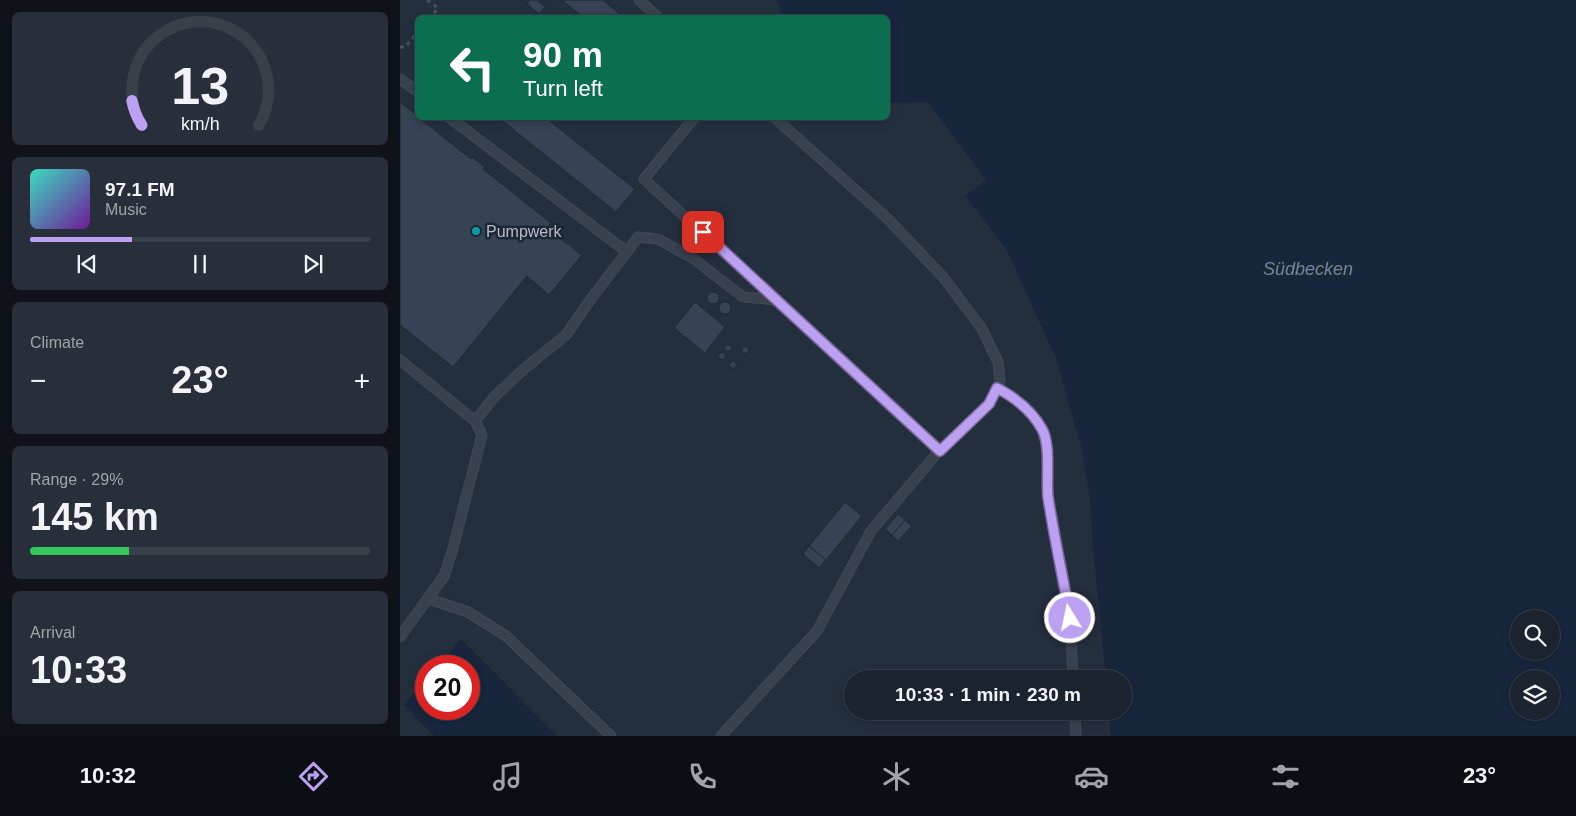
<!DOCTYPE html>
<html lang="en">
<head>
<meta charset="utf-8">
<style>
  :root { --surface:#1b232e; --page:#282f3a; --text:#f1f3f6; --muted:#a0a4aa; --line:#39404a; --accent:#bca0f2 }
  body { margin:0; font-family:Helvetica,sans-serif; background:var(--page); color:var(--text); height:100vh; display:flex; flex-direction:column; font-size:19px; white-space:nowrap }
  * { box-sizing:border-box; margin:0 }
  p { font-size:16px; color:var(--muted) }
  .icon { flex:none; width:28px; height:28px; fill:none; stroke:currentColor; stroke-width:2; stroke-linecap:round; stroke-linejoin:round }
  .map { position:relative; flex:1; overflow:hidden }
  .sheet { display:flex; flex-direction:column; gap:12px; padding:12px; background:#0f1319; width:400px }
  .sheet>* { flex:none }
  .guide { position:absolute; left:15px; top:15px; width:475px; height:105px; border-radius:8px; box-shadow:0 2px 8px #0003,0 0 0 1px var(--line); background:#0b6e4f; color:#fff; overflow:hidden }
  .fabs { position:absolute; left:1110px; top:610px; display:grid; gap:10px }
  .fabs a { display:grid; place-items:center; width:50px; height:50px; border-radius:50%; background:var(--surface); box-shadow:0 2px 8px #0003,0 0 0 1px var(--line); font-size:25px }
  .speed { position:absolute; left:15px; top:655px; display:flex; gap:10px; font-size:25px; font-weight:700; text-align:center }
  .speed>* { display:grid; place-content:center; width:65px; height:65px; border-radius:50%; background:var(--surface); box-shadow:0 2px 8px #0003,0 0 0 1px var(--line); line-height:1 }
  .speed .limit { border:8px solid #d22; background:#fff; color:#111 }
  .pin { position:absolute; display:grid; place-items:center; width:42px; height:42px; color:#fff; margin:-21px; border-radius:10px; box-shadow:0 2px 8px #0006 }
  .me { position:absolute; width:55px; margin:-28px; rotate:350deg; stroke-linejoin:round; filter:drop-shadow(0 0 4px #0008) }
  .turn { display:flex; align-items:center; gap:18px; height:105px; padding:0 25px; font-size:22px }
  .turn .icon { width:65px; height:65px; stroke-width:2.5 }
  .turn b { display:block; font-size:35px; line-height:42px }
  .big { font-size:38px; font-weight:700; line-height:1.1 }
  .sheet .widget { flex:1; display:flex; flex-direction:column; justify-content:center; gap:8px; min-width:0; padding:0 18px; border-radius:8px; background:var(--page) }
  .sheet .dial { align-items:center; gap:0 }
  .dial svg { height:130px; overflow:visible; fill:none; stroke:var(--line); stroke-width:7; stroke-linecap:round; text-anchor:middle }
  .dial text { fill:var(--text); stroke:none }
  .song { display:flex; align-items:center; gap:15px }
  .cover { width:60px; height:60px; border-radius:8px; background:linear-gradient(135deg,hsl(170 70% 55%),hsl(280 70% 35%)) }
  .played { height:5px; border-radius:2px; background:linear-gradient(90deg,var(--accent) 30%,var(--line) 30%) }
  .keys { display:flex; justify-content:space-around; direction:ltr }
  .heat { display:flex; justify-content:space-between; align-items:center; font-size:28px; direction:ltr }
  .charge { height:8px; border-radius:4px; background:linear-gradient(90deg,#34c759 29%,var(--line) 0) }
  .trip { position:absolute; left:444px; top:670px; width:288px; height:50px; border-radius:25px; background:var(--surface); box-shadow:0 2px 8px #0003,0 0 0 1px var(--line); font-weight:700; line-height:50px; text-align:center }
  .menu { display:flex; height:80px; justify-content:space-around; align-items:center; background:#0b0e12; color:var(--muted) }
  .menu .icon { width:35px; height:35px }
  .menu .active { color:var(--accent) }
  .menu b { font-size:22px; color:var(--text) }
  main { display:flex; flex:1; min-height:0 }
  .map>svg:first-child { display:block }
  .water { fill:#17263c; fill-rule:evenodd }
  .building { fill:#364354; stroke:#1f2835 }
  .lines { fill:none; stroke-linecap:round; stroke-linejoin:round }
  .lane-casing { stroke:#414a57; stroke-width:11 }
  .path { stroke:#3f5557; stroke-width:3; stroke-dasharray:4 4; stroke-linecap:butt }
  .lane { stroke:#38414e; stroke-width:9 }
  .route-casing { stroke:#7a689d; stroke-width:12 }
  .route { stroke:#bca0f2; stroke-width:9 }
  .culture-dot { fill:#0f9aa8; stroke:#1d2633; stroke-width:2 }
  .labels { text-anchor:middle; stroke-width:5; stroke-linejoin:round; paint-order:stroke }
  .poi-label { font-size:16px; fill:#b4bcc9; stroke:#1d2633; text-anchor:start }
  .water-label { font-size:18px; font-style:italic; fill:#6d86a8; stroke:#1d2633 }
</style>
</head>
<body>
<main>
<section class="sheet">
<div class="widget dial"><svg viewBox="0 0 100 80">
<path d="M14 69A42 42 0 1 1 86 69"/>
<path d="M14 69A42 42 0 0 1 8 54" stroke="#bca0f2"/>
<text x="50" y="56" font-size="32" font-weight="700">13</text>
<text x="50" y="72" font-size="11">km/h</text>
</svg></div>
<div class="widget">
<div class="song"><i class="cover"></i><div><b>97.1 FM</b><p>Music</p></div></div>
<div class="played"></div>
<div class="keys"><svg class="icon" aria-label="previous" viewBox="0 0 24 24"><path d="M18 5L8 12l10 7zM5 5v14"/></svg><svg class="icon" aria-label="pause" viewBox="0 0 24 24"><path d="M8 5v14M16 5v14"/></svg><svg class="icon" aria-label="next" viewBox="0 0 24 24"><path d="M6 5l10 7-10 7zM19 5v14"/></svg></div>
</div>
<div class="widget"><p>Climate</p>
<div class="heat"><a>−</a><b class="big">23°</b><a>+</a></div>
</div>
<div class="widget"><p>Range · 29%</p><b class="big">145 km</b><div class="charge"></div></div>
<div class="widget"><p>Arrival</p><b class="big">10:33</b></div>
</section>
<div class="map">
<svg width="1176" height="736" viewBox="0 0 1176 736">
  <rect width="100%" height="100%" fill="#242f3e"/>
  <g class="water">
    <path d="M376,0H1176V736H711L709,711H722V679H706L693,547L690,499L681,446L656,359L607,250L565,196L586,180L528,102L488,103V18L381,17V12ZM1119,619H1151V651H1119ZM1119,679H1151V711H1119Z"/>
    <path d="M61,639L157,736H34L4,705L26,679V709H69V666H38Z"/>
  </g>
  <g class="building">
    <path d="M130,0H137L145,7L139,14L127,4Z"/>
    <path d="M162,0H203L224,18H184Z"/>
    <path d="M0,102L18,116V118H19L71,159L72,157L85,167L83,169L151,223L147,228L159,236L158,237L167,244L168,243L179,254V253L182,255L149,295L127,276L53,367L0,325Z"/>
    <path d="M99,118H146L235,189L216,212Z"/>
    <circle cx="313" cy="298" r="6"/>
    <circle cx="325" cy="308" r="6"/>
    <path d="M295,302L325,327L305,353L274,328Z"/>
    <circle cx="328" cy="348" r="3.5"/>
    <circle cx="345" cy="350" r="3.5"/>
    <circle cx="322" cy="356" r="3.5"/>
    <circle cx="333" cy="365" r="3.5"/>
    <path d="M445,502L462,516L426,560L409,546Z"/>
    <path d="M498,514L505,520L492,535L485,529Z"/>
    <path d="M505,520L512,526L498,541L492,535Z"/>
    <path d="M409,546L426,560L419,568L403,554Z"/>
  </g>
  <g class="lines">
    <g class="lane-casing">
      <g id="lane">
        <path d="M239,0L259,18"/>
        <path d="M0,79L18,92"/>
        <path d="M50,118L227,252L193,296L166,335L125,368L95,396L75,421"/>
        <path d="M294,118L244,179L539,451"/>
        <path d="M227,252L238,237L258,239L294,259L343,297L377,300"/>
        <path d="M0,360L75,421L82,435L52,552L44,576L0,637"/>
        <path d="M597,388L612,396L630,413L643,430L647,451L648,494L670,617L673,679"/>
        <path d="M29,599L68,612L106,636L211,736"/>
        <path d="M675,711L676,736"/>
        <path d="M321,736L417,631L471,531L539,451L589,404L600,381L598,362L582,329L543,277L488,219L375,118"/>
      </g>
    </g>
    <g class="path">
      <path d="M27,0L38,8L30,18"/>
      <path d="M0,47H5L18,32"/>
    </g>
    <use href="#lane" class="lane"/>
  </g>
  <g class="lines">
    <g class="route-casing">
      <path id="route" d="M303,232L540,451L589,404L597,388C614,397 632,411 642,429C651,445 646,478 648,497C654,537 663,577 670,618"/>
    </g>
    <use href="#route" class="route"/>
  </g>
  <circle class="culture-dot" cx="76" cy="231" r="5"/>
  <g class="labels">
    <g class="poi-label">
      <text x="86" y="237">Pumpwerk</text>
    </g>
    <g class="water-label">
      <text x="908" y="275">Südbecken</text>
    </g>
  </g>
</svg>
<div class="fabs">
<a><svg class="icon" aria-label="search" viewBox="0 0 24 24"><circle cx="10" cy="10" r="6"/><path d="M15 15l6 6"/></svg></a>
<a><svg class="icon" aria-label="layers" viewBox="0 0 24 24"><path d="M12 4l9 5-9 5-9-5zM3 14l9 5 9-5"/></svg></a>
</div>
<div class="speed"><div class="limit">20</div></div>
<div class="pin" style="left:303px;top:232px;background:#d93025"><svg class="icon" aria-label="arrive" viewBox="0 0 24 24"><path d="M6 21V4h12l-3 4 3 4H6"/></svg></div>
<svg class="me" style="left:670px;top:618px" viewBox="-20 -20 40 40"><circle r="17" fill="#bca0f2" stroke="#fff" stroke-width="3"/><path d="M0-11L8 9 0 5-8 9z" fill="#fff"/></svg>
<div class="trip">10:33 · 1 min · 230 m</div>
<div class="guide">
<div class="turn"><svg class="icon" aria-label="left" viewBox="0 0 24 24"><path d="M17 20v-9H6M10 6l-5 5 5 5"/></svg><div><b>90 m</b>Turn left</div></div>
</div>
</div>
</main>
<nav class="menu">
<b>10:32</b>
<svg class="icon active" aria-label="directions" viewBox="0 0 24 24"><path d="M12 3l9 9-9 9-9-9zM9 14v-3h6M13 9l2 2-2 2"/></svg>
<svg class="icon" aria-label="music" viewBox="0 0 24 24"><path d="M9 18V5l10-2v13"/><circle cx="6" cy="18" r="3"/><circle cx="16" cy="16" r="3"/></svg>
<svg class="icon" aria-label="phone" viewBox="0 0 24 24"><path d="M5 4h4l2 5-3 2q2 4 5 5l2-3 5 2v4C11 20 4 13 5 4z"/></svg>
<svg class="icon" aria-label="climate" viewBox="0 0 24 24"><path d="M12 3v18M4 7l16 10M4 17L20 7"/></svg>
<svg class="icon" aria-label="car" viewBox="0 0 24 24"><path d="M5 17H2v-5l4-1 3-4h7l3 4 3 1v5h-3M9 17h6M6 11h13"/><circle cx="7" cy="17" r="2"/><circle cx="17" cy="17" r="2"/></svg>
<svg class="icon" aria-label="filters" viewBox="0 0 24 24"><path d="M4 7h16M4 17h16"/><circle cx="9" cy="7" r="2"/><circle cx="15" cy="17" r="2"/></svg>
<b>23°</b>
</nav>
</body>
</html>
